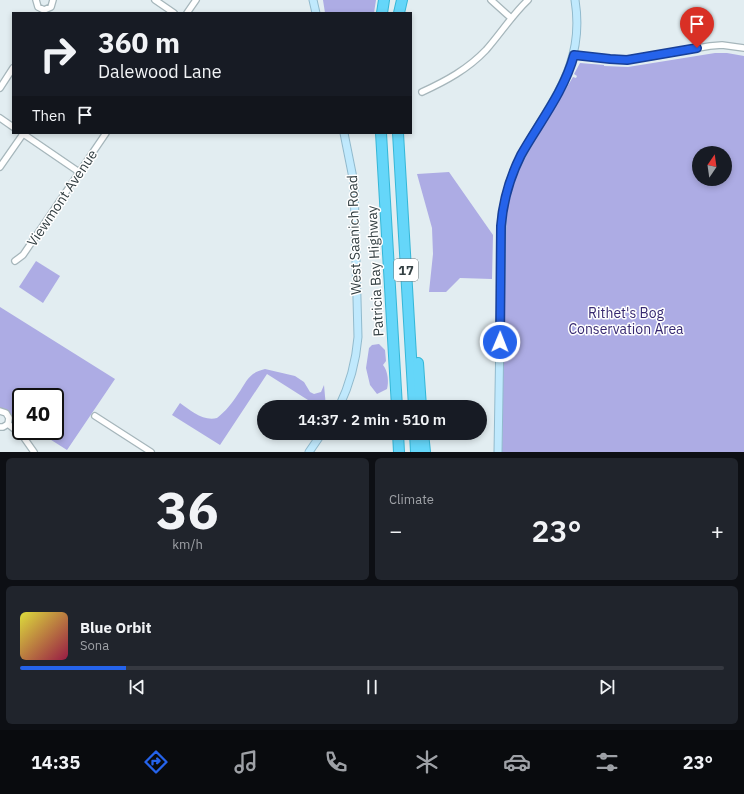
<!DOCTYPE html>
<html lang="en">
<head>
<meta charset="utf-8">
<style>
  :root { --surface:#171b24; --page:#20242c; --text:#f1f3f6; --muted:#9ea1a6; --line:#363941; --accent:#2563eb }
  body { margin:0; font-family:"IBM Plex Sans",sans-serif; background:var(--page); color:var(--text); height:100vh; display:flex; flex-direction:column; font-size:15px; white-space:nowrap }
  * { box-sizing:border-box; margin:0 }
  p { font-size:13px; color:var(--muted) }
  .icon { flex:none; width:22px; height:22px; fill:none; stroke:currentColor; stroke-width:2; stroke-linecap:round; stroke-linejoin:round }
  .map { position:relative; height:452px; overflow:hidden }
  .panel { display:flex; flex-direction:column; gap:6px; padding:6px; background:#0d0f14; flex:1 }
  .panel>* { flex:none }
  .guide { position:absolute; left:12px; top:12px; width:400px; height:122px; border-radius:0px; box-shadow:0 2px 6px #0003; background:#171b24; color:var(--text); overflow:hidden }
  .needle { width:26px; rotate:13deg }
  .buttons { position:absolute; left:692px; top:146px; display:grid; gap:8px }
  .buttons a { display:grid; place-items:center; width:40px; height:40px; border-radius:50%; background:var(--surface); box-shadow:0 2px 6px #0003; font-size:20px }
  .speed { position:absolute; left:12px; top:388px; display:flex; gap:8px; font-size:20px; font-weight:700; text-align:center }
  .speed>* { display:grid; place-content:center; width:52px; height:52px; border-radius:50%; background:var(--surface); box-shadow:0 2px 6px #0003; line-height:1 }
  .speed .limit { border:2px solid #111; border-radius:6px; background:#fff; color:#111 }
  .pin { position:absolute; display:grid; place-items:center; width:34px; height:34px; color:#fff; margin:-41px -17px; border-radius:50% 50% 50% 0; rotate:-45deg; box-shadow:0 0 4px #0007 }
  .pin .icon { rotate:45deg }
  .me { position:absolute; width:44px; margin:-22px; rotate:1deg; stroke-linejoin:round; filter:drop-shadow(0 0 3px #0008) }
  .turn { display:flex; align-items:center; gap:14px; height:84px; padding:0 20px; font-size:18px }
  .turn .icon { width:52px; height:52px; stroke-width:2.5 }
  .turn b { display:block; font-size:28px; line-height:34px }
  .then { display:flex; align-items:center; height:38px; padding:0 20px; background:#0003; gap:8px; font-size:15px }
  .big { font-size:30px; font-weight:600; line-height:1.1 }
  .panel .tile { flex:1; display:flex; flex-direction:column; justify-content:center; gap:6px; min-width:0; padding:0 14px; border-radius:6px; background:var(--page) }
  .panel .dial { align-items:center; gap:0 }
  .dial b { font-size:52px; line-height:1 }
  .song { display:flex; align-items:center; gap:12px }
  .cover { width:48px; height:48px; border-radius:6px; background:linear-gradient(135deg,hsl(60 70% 55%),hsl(340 70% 35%)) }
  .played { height:4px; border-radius:2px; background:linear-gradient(90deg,var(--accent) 15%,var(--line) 15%) }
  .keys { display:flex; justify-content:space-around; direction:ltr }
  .heat { display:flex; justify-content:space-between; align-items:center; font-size:22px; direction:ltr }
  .panel .tiles { flex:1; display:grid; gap:6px; grid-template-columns:1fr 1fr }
  .tile:last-child { grid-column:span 2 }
  .trip { position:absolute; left:257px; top:400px; width:230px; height:40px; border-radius:20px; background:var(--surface); box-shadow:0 2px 6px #0003; font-weight:600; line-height:40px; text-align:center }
  .dock { display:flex; height:64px; justify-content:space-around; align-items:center; background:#090b0e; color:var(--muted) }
  .dock .icon { width:28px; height:28px }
  .dock .on { color:var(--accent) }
  .dock b { font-size:18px; color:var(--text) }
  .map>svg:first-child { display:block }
  .green { fill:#adace4; fill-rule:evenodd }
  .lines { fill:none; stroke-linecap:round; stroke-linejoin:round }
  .street-casing { stroke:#a6b6bb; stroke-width:8 }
  .secondary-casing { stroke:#91bacd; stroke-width:9 }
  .highway-casing { stroke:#36b7d7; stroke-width:12 }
  .street { stroke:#fff; stroke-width:5.5 }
  .secondary { stroke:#c0e9fd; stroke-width:7 }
  .highway { stroke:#65d6f9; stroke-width:10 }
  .route-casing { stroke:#184099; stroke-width:10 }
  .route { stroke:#2563eb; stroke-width:7 }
  .labels { text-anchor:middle; stroke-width:3; stroke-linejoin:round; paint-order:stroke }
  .shield { fill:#fff; stroke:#70797b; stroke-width:1 }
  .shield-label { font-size:13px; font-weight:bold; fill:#333f42 }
  .street-label { font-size:14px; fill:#333f42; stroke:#fff }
  .park-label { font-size:14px; fill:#372971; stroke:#fff }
</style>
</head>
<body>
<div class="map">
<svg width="744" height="452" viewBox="0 0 744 452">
  <rect width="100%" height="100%" fill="#e2edf1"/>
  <g class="green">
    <path d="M323,0H376L374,13H325Z"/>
    <path d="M715,53H727L744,56V452H502L505,216L509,197L521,164L573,77L576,78L577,76L574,74L580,63L604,65V66L628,67ZM699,153H725V179H699Z"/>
    <path d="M449,172L493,235L492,279L460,278L446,292H429L433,254L432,228L417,174Z"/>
    <path d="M36,261L60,276L43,303L19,287Z"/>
    <path d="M0,307L115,379L67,450L37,431H55V397H21V421L0,408Z"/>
    <path d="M379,344L385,350L386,361L383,365C388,371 389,382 387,389L377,394L370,385L366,368L369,348L372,345Z"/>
    <path d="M265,369L295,376L304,382L310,392L314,394L321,392L324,385L326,407H319L267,374L220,445L172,415L180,403C190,410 204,422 217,418C225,412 233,402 238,394C247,381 248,373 265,369Z"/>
  </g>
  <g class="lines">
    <g class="street-casing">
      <g id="street">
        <path d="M36,0L38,7L44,10L51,7L53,0"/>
        <path d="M155,0L174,13"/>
        <path d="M491,0L511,18"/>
        <path d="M187,13L196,0"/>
        <path d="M574,55L627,60L710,46L722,45L744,48"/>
        <path d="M0,88L13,68"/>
        <path d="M422,92C446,81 468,69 486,50C501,33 512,15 528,0"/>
        <path d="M0,118L13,127"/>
        <path d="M22,133L79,172"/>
        <path d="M0,167L23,134"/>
        <path d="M15,261L23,255L106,133"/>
        <path d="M0,411L6,413L9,418L8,424L3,427H0"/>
        <path d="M95,416L151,452"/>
        <path d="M8,424L22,435L34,452"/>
      </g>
    </g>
    <g class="secondary-casing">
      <g id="secondary">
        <path d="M313,0L316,13"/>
        <path d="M339,407C350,384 356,362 358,337L354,183L344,133"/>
        <path d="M309,452L322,433"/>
        <path d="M498,452L502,215C505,199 508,185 514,171C541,109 587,74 575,0"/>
      </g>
    </g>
    <g class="highway-casing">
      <g id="highway">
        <path d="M382,13L384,0"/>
        <path d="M399,13L402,0"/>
        <path d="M381,133L397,407"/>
        <path d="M398,133L414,407"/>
        <path d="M418,363L421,407"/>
        <path d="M398,433L399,452"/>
        <path d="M415,433L416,452"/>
        <path d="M423,433L425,452"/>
      </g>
    </g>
    <use href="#street" class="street"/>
    <use href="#secondary" class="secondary"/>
    <use href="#highway" class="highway"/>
  </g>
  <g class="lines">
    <g class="route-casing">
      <path id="route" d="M500,342L501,226C503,201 510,177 521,155C539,123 564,92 574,55L610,59L627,60L697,48"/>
    </g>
    <use href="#route" class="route"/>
  </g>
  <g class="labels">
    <rect class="shield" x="394" y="259" width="24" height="22" rx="3"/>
    <g class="shield-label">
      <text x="406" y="275">17</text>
    </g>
    <g class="street-label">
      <text transform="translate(62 198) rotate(-56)" y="5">Viewmont Avenue</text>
      <text transform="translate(354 235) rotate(-92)" y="5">West Saanich Road</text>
      <text transform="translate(375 271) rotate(-93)" y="5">Patricia Bay Highway</text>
    </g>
    <g class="park-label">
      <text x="626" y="318">Rithet's Bog<tspan x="626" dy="16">Conservation Area</tspan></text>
    </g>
  </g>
</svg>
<div class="buttons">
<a><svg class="needle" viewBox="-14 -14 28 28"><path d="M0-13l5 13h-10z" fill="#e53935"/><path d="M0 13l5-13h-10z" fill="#9ea1a6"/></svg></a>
</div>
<div class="speed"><div class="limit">40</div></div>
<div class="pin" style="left:697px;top:48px;background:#d93025"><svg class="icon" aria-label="arrive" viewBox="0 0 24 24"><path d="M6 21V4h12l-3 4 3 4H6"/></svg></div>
<svg class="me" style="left:500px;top:342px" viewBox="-20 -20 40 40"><circle r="17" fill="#2563eb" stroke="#fff" stroke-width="3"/><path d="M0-11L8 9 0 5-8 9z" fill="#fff"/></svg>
<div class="trip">14:37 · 2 min · 510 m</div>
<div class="guide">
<div class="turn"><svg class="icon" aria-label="right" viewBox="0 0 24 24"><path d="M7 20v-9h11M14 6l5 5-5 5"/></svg><div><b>360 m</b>Dalewood Lane</div></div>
<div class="then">Then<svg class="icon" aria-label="arrive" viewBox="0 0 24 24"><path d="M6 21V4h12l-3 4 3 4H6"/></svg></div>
</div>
</div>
<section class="panel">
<div class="tiles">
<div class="tile dial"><b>36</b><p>km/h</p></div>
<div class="tile"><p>Climate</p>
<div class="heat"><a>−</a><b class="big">23°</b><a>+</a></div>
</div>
<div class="tile">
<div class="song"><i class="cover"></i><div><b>Blue Orbit</b><p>Sona</p></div></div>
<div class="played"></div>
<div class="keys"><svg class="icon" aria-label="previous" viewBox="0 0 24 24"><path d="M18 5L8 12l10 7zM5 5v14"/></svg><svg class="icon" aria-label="pause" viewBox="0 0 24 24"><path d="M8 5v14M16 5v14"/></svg><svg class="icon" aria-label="next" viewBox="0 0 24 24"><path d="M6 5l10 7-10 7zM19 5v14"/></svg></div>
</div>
</div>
</section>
<nav class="dock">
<b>14:35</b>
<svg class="icon on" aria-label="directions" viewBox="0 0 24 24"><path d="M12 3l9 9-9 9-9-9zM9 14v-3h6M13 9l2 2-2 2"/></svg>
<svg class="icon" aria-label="music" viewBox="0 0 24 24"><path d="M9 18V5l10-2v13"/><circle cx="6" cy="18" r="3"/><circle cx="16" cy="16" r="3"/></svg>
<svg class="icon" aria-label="phone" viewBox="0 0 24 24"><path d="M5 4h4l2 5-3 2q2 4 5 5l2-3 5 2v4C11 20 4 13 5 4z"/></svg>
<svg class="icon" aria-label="climate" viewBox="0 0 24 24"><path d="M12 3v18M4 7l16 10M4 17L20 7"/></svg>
<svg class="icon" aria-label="car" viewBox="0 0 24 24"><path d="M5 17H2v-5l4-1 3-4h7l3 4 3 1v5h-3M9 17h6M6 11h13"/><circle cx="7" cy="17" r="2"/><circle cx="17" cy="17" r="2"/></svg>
<svg class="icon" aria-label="filters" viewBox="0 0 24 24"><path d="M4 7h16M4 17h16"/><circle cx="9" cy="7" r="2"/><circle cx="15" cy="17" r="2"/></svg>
<b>23°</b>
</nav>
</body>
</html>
